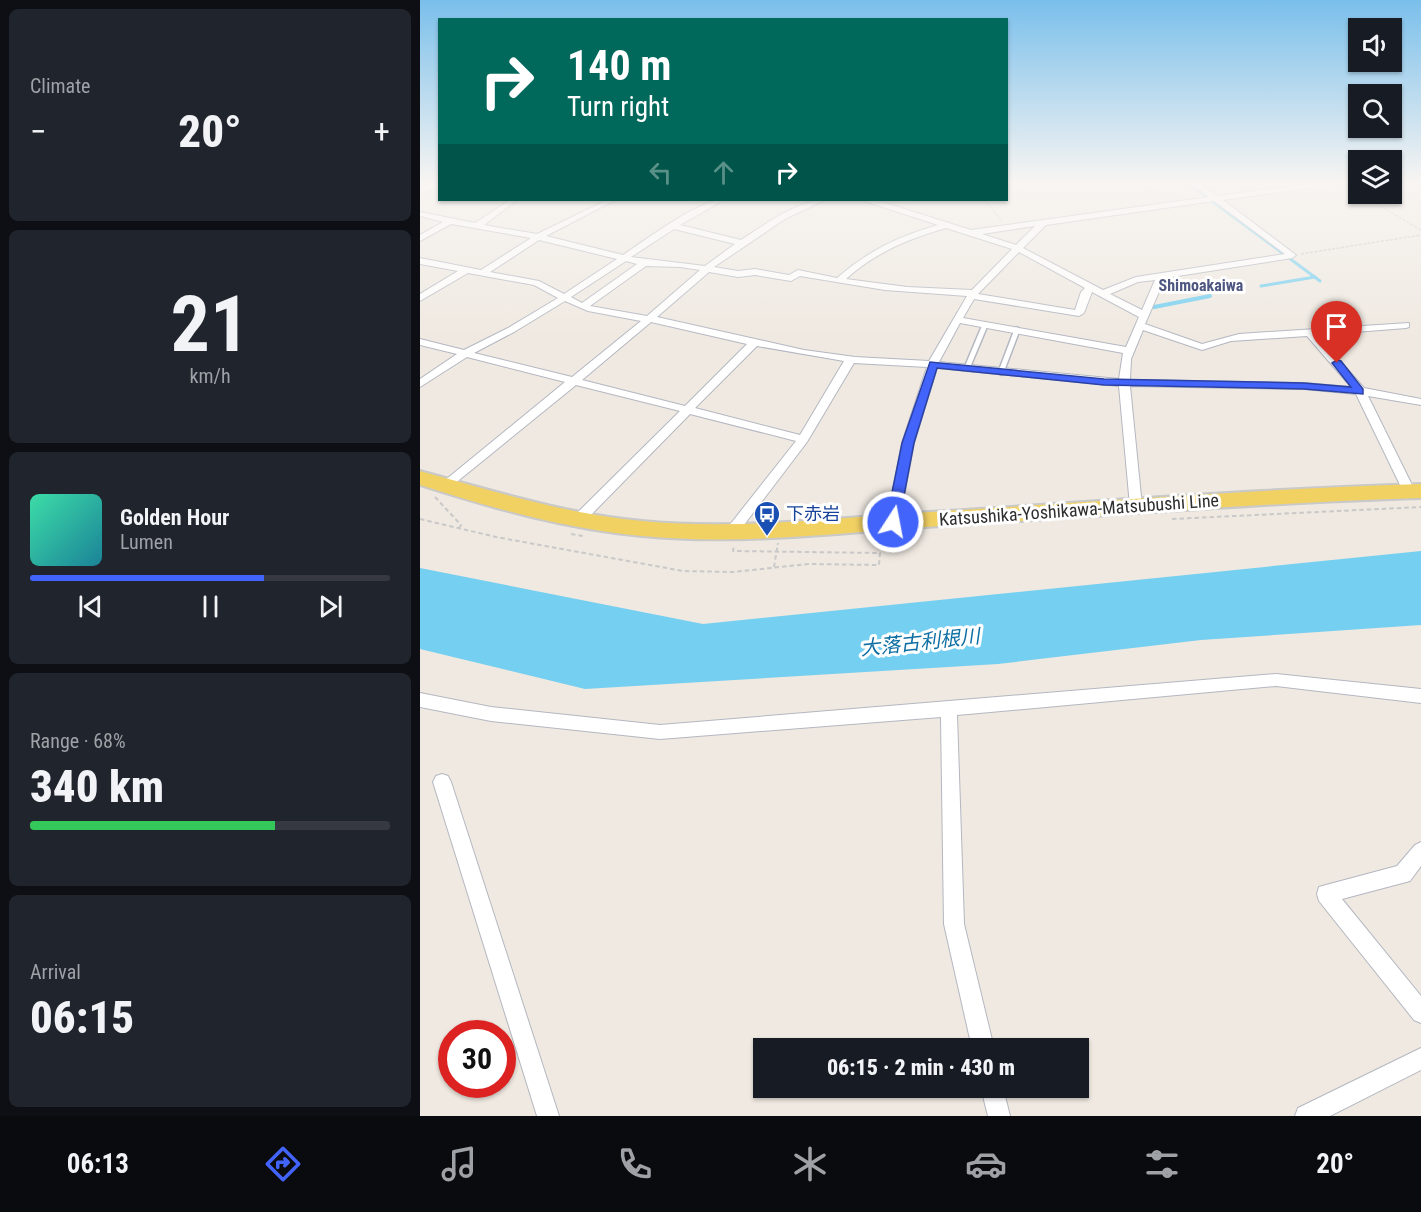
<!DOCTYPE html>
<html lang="en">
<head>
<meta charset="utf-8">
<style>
  :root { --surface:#171b24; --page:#20242c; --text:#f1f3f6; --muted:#9ea1a6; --line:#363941; --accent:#4264fb }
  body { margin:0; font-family:"Roboto Condensed","Noto Sans JP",sans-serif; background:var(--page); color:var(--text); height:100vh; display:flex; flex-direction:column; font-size:22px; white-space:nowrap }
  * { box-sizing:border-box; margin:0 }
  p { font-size:20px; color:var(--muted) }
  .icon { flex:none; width:33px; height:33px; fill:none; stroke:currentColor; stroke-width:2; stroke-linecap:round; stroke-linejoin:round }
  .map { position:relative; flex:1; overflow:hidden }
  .side { display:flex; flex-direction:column; gap:9px; padding:9px; background:#0d0f14; width:420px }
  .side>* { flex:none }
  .hud { position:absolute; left:18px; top:18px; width:570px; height:183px; border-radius:0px; box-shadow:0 2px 4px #0004; background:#00695c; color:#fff; overflow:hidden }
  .controls { position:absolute; left:928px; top:18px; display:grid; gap:12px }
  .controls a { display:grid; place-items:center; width:54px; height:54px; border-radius:0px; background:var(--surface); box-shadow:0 2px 4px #0004; font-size:30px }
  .speed { position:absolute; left:18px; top:1020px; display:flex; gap:12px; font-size:30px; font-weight:700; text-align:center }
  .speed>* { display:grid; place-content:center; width:78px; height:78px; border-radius:50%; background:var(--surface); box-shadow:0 2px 4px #0004; line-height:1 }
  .speed .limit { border:9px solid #d22; background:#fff; color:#111 }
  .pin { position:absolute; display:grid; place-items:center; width:51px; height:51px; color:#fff; margin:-62px -26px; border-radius:50% 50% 50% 0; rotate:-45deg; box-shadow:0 0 6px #0007 }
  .pin .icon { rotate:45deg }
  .me { position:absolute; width:66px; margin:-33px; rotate:11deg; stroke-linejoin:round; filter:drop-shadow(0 0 4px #0008) }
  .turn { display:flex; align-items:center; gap:21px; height:126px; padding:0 30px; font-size:27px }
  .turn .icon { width:78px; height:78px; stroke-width:2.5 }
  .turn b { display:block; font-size:42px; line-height:51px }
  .lanes { display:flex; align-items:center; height:57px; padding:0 30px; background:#0003; justify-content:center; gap:30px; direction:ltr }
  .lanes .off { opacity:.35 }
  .big { font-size:45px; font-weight:800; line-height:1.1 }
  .side .card { flex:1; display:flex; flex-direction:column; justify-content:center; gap:9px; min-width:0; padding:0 21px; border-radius:9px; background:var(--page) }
  .side .dial { align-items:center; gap:0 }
  .dial b { font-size:78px; line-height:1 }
  .song { display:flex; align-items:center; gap:18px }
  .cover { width:72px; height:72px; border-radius:9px; background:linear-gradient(135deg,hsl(160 70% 55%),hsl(190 70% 35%)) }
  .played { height:6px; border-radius:3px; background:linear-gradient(90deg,var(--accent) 65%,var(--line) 65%) }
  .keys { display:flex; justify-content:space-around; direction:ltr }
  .heat { display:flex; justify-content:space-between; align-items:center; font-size:33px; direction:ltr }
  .charge { height:9px; border-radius:4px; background:linear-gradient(90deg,#34c759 68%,var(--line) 0) }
  .trip { position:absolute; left:333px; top:1038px; width:336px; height:60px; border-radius:0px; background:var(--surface); box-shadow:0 2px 4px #0004; font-weight:800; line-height:60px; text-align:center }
  .tab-bar { display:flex; height:96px; justify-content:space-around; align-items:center; background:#090b0e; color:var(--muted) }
  .tab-bar .icon { width:42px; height:42px }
  .tab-bar .on { color:var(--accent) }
  .tab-bar b { font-size:27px; color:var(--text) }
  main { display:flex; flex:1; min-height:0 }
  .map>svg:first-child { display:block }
  .water { fill:#75cff0 }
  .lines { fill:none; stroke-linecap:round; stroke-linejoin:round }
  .stream-far1 { stroke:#75cff0; stroke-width:3 }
  .stream { stroke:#75cff0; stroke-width:4 }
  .service-casing { stroke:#b4b7c1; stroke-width:8 }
  .minor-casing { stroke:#b4b7c1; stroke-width:2 }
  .primary-casing { stroke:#c9c9c9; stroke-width:4 }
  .path-far1 { stroke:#c9c9c9; stroke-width:1.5; stroke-dasharray:3 1.5; stroke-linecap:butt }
  .path { stroke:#c9c9c9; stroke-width:2; stroke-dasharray:4.5 3; stroke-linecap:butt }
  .service { stroke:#fff; stroke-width:5 }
  .minor { fill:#fff; fill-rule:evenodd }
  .primary { fill:#f2d163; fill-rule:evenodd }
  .route { fill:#4264fb; stroke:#2b41a3; stroke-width:1.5 }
  .labels { text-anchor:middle; stroke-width:6; stroke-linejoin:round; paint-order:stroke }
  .far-neighbourhood-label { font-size:16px; font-weight:bold; fill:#4d5680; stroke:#fff }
  .street-label { font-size:18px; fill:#2e2e2e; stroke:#fff }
  .transit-label { font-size:18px; fill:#164399; stroke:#fff; text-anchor:start }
  .water-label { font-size:20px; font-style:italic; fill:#0d6fa3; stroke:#fff }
</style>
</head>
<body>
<main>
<section class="side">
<div class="card"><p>Climate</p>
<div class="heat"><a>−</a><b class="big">20°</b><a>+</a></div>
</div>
<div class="card dial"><b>21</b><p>km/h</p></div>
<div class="card">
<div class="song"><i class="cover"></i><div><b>Golden Hour</b><p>Lumen</p></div></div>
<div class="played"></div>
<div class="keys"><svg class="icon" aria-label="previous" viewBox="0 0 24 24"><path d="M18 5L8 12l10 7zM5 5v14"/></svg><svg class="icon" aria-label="pause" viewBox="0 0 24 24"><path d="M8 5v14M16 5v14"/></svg><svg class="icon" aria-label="next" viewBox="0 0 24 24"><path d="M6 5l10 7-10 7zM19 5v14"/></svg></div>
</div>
<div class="card"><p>Range · 68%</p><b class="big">340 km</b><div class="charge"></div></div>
<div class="card"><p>Arrival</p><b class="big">06:15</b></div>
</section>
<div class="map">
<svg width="1001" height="1116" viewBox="0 0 1001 1116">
  <rect width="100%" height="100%" fill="#efe9e1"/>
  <path class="water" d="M1001,551V625L781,640L578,664L165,689L0,649V568L283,624Z"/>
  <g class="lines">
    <g class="stream-far1">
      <path d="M767,182L787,197"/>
      <path d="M792,201L865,255"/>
      <path d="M869,258L900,281"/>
      <path d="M841,286L895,277"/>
    </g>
    <path class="stream" d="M734,307L790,296"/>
    <g class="service-casing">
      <g id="service">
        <path d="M547,368L565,325"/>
        <path d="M581,372L597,330"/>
      </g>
    </g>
    <g class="minor-casing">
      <g id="minor">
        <path d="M16,182H20V186L0,194V189Z"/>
        <path d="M769,182H778L797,196L902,182H921L917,184L803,200L876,255L872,258L745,278L725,324L782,344L819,334L989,323V327L986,328L897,335L944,388L1001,399V405L948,396L995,491L993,494L989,495L983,491L936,394L884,389L710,386L722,506L716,510L710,506L699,386L517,368L494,443L479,522L473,527L467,522L482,443L507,367L434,363L387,442L317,534H307L305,531L376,441L270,414L163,523L158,524L152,520L153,517L260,411L156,385L28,489L24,490L18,486L145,382L47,357L0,387V379L37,354L0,345V339L44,350L88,328L138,298L114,285L48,273L0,301V294L38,271L0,264V258L61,270L111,238L31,224L0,241V235L23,222L0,216V212L55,223L90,200H97L64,225L117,234L187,200H195L126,236L203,255C224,241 281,198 304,200L260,225L321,240C344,225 378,200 405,200L365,219L294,267L318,271L335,269L369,275L378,270L417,278C448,251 479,236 518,225L447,202V200H456L551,230L789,197ZM794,201L865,254L716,277L683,290L603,248L626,225ZM615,226L596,245L562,234ZM526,228L592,249L552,290L487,287L426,279C456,252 488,239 526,228ZM254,229L315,244L285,266L211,257ZM119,240L197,259L144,294L119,281L70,272ZM599,252L665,288L661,292L655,310L558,294ZM206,261L217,264L162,303L151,297ZM226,266L260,267L280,270L227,316L170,306ZM289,272L318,277L335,275L371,281L380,276L465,290L547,296L509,361L435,357L384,350L237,317ZM735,280L722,310L690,294L718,282ZM672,292L719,317L706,347L543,318L554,299L659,316L664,313ZM145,301L168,311L221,321L152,377L54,353L94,332ZM231,322L327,344L265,406L162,380ZM540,323L703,353L699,379L519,362ZM723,330L782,350L811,341L887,336L931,387L884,383L710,380L711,359ZM337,346L424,361L380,435L275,408Z"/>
        <path d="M856,674L1001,689V703L856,686L537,715L544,924L574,1048H552L524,924L521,717L240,739L71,721L0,707V693L71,707L240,725Z"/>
        <path d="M22,774L28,776L31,782L139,1116H117L13,782L16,776Z"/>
        <path d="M1001,842V866L990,881L922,899L1001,996V1023L994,1020L899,901L897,894L899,887L906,885L977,866L995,845Z"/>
        <path d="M1001,1048V1070L910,1116H875L878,1108Z"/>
        <path d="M561,1088H583L590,1116H568Z"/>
      </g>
    </g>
    <g class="primary-casing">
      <path id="primary" d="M0,471C74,491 146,514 222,521C317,530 415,518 510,512C674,502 837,489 1001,484V498C836,503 670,517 505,527C412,534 315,545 222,536C146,529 72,508 0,485Z"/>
    </g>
    <g class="path-far1">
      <path d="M720,182L739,197"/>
      <path d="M926,185L939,193"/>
      <path d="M940,194L1001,230"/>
      <path d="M565,200L581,220"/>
      <path d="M881,254L1001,235"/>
    </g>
    <g class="path">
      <path d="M15,497L41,525L39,528"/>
      <path d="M0,519L76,537L263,571L313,572L388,564L459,565L460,553L313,551L314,546"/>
      <path d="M752,519L1001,507"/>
      <path d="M151,534L163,536"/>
      <path d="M354,567L358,543"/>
    </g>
    <use href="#service" class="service"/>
    <use href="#minor" class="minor"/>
    <use href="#primary" class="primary"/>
  </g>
  <linearGradient id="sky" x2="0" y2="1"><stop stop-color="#7abfeb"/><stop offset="0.54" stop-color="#f8f5f2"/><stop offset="1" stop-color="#f8f5f2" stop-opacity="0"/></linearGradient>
  <rect width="1001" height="338" fill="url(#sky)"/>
  <path class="route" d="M917,360L921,361L943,389V394L884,389L684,385L517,368L494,443L479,522L473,526L466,522L482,443L510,362L684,379L884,383L931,387L912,363Z"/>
  <defs>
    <g id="bus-pin" transform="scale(1.35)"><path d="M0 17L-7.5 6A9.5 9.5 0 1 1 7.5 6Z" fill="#1a4fb4" stroke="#fff"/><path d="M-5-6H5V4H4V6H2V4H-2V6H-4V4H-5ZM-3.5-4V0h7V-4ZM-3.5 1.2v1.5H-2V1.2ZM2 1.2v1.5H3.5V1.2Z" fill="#fff"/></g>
  </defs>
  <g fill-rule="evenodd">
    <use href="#bus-pin" x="347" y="514"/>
  </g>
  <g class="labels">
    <g class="far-neighbourhood-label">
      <text x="781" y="291">Shimoakaiwa</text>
    </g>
    <g class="street-label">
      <text transform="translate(659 510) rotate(-4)" y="6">Katsushika-Yoshikawa-Matsubushi Line</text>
    </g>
    <g class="transit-label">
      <text x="366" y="520">下赤岩</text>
    </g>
    <g class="water-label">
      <text transform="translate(500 642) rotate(-6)" y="7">大落古利根川</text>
    </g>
  </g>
</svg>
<div class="controls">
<a><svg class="icon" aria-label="sound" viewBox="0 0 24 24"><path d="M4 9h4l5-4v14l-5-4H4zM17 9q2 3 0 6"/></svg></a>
<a><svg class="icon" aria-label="search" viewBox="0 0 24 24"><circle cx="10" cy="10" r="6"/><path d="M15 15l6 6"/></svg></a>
<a><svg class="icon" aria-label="layers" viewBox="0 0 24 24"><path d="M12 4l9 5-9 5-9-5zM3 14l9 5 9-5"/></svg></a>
</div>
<div class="speed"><div class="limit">30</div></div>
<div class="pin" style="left:917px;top:363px;background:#d93025"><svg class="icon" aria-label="arrive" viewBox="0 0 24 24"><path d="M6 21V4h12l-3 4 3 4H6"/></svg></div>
<svg class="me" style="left:473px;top:522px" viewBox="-20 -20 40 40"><circle r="17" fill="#4264fb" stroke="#fff" stroke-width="3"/><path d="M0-11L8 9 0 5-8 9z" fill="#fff"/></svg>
<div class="trip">06:15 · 2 min · 430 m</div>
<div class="hud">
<div class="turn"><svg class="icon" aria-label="right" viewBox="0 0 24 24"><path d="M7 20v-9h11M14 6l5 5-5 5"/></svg><div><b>140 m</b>Turn right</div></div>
<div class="lanes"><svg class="icon off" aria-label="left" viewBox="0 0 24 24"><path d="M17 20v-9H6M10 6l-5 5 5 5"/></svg><svg class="icon off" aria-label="ahead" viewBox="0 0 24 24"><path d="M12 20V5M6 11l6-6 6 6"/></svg><svg class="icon" aria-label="right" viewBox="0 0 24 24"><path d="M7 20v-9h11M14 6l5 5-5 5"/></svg></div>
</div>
</div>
</main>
<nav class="tab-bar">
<b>06:13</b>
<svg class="icon on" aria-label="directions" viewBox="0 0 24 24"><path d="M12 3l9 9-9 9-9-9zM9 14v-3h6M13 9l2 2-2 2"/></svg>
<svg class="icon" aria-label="music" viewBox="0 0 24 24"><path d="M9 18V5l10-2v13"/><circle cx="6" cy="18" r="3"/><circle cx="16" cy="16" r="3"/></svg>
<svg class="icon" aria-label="phone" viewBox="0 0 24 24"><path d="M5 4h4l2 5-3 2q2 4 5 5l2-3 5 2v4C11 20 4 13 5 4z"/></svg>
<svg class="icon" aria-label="climate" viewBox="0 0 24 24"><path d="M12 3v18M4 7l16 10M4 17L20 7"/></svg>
<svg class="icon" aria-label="car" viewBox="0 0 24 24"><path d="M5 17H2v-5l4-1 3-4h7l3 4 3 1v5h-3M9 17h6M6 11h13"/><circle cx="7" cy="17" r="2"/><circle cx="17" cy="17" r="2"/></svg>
<svg class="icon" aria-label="filters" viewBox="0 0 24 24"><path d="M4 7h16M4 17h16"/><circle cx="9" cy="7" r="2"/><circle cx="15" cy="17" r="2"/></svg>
<b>20°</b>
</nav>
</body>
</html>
